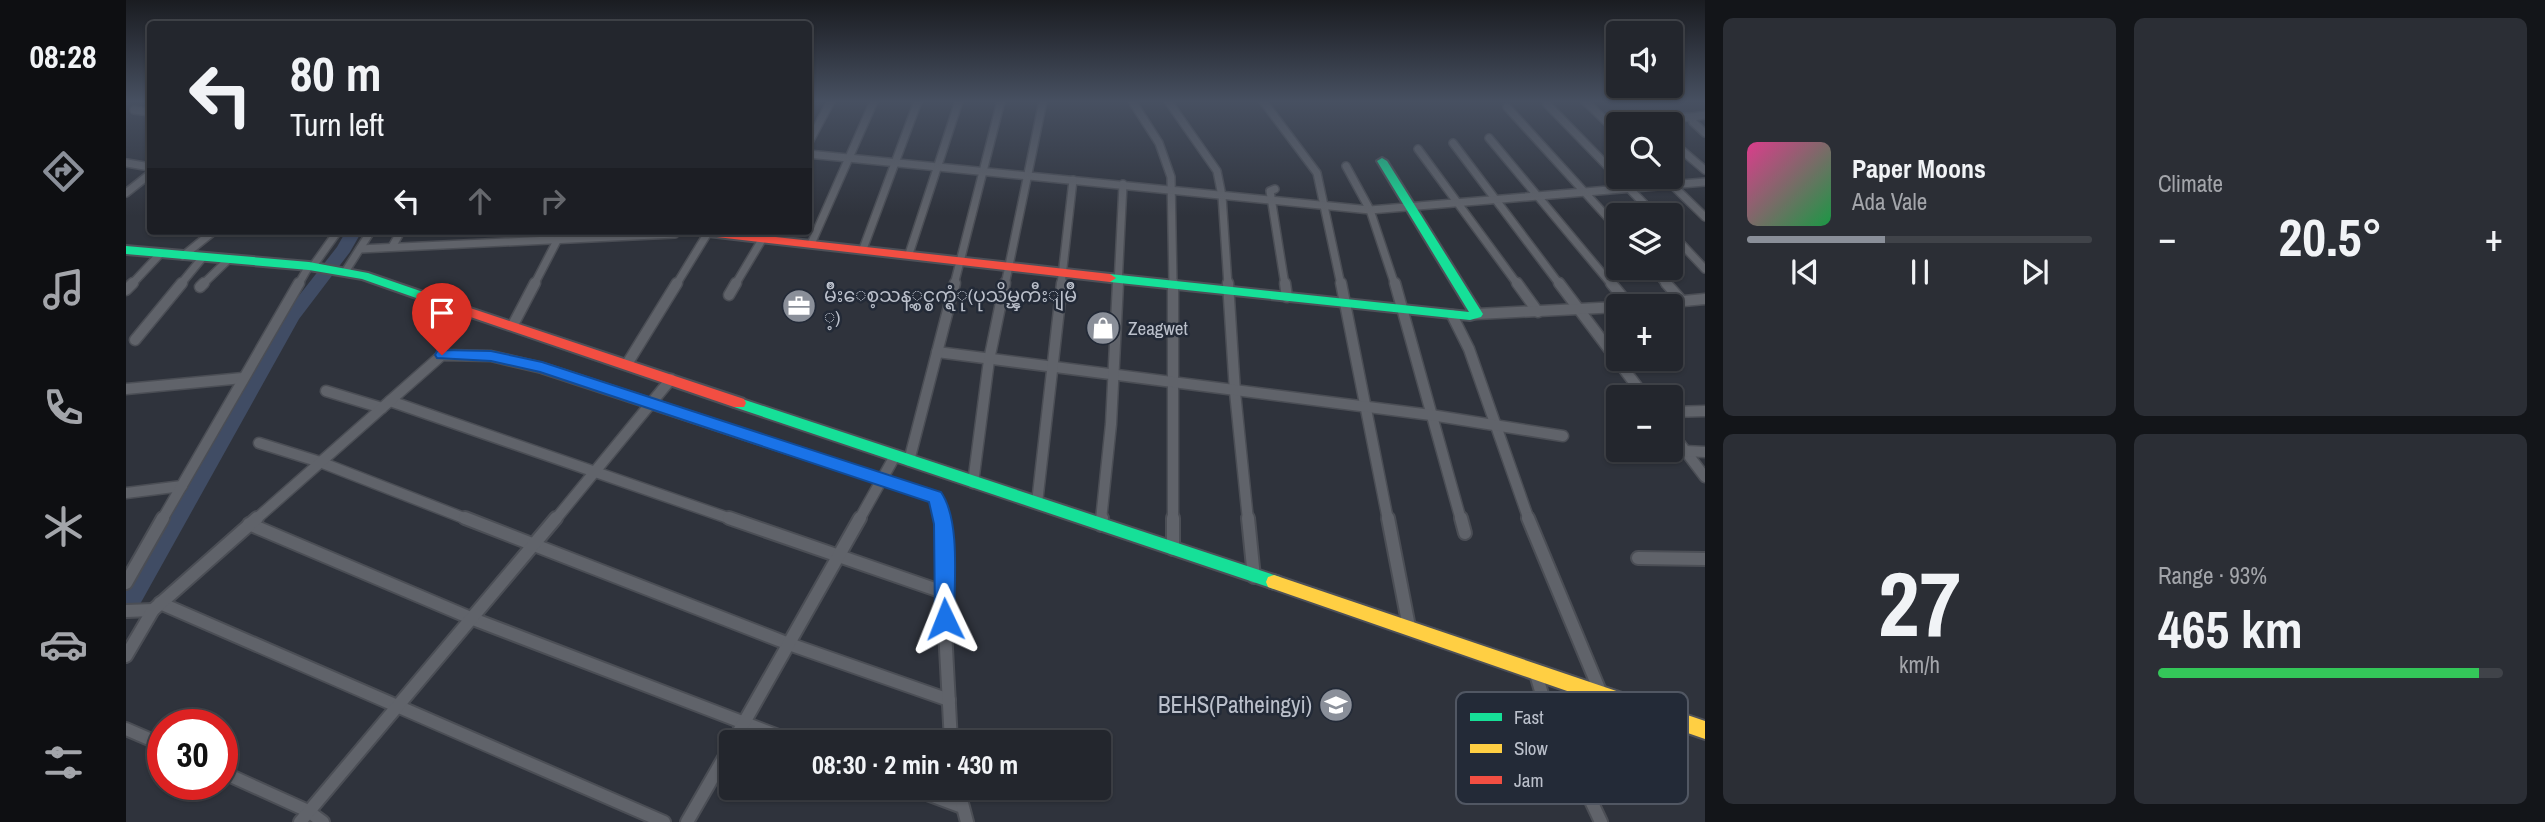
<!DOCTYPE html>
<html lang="en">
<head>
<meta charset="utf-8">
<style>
  :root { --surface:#23262d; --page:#2b2e35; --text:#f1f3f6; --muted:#a3a5aa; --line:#404349; --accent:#8a8f99 }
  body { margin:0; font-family:"Archivo Narrow","Noto Sans Myanmar",sans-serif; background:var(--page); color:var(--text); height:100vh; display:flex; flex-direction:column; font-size:26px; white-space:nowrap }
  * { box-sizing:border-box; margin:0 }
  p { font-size:23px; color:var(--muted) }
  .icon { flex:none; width:38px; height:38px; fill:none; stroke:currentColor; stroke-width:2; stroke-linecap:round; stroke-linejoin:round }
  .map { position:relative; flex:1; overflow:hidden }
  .panel { display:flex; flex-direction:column; gap:18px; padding:18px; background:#131519; width:840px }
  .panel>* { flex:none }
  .guide { position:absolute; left:21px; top:21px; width:665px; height:214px; border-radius:7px; box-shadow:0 2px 5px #0004,0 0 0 2px var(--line); background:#23262d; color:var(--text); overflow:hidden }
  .tools { position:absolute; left:1480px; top:21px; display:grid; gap:14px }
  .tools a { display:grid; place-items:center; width:77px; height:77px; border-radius:7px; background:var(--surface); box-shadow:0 2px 5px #0004,0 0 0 2px var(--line); font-size:35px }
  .speed { position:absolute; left:21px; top:709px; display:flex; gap:14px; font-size:35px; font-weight:700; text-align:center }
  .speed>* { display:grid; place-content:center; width:91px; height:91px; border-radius:50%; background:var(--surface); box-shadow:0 2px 5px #0004,0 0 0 2px var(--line); line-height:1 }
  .speed .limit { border:10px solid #d22; background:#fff; color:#111 }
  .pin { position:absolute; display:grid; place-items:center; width:60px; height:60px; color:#fff; margin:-72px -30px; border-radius:50% 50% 50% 0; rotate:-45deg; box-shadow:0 0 7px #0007 }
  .pin .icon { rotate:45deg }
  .me { position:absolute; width:77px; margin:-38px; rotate:358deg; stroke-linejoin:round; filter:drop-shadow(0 0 5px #0008) }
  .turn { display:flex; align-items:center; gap:24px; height:147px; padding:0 28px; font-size:32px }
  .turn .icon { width:91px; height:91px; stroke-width:2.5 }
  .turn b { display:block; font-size:49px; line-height:60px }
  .lanes { display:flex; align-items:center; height:66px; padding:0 28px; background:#0003; justify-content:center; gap:35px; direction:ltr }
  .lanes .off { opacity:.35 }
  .big { font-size:52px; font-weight:800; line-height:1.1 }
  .panel .card { flex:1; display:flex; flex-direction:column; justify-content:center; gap:10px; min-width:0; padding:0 24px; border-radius:10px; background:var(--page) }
  .panel .dial { align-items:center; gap:0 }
  .dial b { font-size:91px; line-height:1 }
  .song { display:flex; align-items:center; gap:21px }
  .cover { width:84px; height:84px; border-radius:10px; background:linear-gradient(135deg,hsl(330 70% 55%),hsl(140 70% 35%)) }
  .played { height:7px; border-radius:4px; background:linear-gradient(90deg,var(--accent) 40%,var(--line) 40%) }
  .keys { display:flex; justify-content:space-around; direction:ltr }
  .heat { display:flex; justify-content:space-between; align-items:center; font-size:38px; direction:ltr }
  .charge { height:10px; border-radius:5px; background:linear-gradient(90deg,#34c759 93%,var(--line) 0) }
  .panel .tiles { flex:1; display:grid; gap:18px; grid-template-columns:repeat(2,1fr) }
  .trip { position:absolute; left:593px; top:730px; width:392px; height:70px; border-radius:7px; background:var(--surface); box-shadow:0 2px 5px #0004,0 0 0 2px var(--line); font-weight:800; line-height:70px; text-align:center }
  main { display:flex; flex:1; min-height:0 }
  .menu { display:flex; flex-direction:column; width:126px; justify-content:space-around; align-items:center; background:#0e0f12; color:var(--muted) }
  .menu .icon { width:49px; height:49px }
  .menu .current { color:var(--accent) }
  .menu b { font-size:32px; color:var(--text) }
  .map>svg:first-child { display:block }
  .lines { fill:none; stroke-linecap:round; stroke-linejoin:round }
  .river { fill:#404c64; fill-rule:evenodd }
  .street-far2-casing { stroke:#4b4e55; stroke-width:10 }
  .street-far1-casing { stroke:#4b4e55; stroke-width:13 }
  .street-casing { stroke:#4b4e55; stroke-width:16 }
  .fast-casing { stroke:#4d5058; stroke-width:4 }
  .slow-casing { stroke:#4d5058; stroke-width:4 }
  .jam-casing { stroke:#4d5058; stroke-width:4 }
  .street-far2 { stroke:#60636a; stroke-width:7 }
  .street-far1 { stroke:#60636a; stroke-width:10 }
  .street { stroke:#60636a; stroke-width:12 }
  .fast { fill:#16e098; fill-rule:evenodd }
  .slow { fill:#ffcf43; fill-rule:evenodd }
  .jam { fill:#f24e42; fill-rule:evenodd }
  .route { fill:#1a73e8; stroke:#114b97; stroke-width:2 }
  .labels { text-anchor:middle; stroke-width:5; stroke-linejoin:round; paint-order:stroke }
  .poi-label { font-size:19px; fill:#bbc0cb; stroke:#232a37; text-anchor:start }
  .near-poi-label { font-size:23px; fill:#bbc0cb; stroke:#232a37; text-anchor:end }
  .key { fill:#232a37; stroke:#515763; stroke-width:2 }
  .key-label { font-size:19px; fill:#bbc0cb }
</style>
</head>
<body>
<main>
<nav class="menu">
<b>08:28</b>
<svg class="icon current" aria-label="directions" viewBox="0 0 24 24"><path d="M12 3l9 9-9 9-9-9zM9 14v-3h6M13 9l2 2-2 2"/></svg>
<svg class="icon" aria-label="music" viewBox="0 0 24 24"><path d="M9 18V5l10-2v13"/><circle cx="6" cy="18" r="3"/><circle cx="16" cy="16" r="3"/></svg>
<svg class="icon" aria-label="phone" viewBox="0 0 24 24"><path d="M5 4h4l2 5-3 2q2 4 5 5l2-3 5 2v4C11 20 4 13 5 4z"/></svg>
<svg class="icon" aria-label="climate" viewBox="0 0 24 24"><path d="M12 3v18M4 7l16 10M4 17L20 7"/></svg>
<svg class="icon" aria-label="car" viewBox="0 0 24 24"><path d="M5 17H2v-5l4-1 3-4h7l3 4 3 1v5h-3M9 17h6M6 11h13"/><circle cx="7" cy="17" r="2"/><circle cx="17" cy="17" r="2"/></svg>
<svg class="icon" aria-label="filters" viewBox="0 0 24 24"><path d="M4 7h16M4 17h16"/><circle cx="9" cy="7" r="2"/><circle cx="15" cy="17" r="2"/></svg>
</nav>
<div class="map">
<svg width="1579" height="822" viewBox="0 0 1579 822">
  <rect width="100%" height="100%" fill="#2f333c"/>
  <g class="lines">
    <path class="river" d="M220,231H236L224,252L173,319L8,615L0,618V587L157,316L211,247Z"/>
    <g class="street-far2-casing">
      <g id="street-far2">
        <path d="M1006,101L1033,143L1045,177L1047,285"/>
        <path d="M1042,101L1091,171L1096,196L1102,285"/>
        <path d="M1137,101L1191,173L1215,285"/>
        <path d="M1459,101L1493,134"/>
        <path d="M1421,104L1529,215"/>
        <path d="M1381,107L1493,230"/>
        <path d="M8,110L24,112"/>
        <path d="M1579,115L1567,117V122L1579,133"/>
        <path d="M1527,118L1567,117"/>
        <path d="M1363,138L1486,285"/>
        <path d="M1546,142L1579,170"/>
        <path d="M1327,143L1434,285"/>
        <path d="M682,144L705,101"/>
        <path d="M1292,149L1392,285"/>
        <path d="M682,154L1244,210L1579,182"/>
        <path d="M1,163L24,167"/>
        <path d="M1220,166L1244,210L1269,285"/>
        <path d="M1538,177L1579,217"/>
        <path d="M1149,189L1144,191L1159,285"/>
        <path d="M0,193L24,174"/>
        <path d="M1545,233L1579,269"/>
        <path d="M685,244L748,101"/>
        <path d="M266,247L275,231"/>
        <path d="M234,249L549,234"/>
        <path d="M737,249L792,101"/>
        <path d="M783,254L833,101"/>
        <path d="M57,256L88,231"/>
        <path d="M187,266L212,231"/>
        <path d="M1526,268L1541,285"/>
        <path d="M219,272L245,231"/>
        <path d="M5,285L34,254"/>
        <path d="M54,285L77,257"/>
        <path d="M76,285L103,259"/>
        <path d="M172,285L183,266"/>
        <path d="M408,285L436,231"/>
        <path d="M550,285L583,231"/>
        <path d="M609,285L637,238"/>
        <path d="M828,285L875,101"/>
        <path d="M879,285L917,101"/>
        <path d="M935,285L947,180"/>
        <path d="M992,285L997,184"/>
      </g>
    </g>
    <g class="street-far1-casing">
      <g id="street-far1">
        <path d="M1047,283V520"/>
        <path d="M1102,283L1109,392L1122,520"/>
        <path d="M1159,283L1161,297"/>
        <path d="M1215,283L1262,520"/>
        <path d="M1269,283L1335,520"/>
        <path d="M1391,283L1412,312"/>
        <path d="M1433,283L1519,397"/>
        <path d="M1485,283L1504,306"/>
        <path d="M1540,283L1556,301"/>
        <path d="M74,287L78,283"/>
        <path d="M0,290L7,283"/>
        <path d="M603,295L610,283"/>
        <path d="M1505,306L1579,299"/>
        <path d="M1351,314L1493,307"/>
        <path d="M1326,315L1343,349L1403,520"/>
        <path d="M387,325L409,283"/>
        <path d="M9,340L56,283"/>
        <path d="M811,352L1305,415L1437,436"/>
        <path d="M501,364L551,283"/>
        <path d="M0,389L117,378"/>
        <path d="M200,391L256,408"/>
        <path d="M264,401L608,520"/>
        <path d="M1545,412L1579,411"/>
        <path d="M1545,432L1579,477"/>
        <path d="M133,443L194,462L343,520"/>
        <path d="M1559,451L1579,452"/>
        <path d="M783,461L829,283"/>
        <path d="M847,483L863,360L879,283"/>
        <path d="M0,493L56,486"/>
        <path d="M911,503L936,283"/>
        <path d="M36,520L173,283"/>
        <path d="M129,520L316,355L365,356L416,368L809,497L818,520"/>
        <path d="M429,520L545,379"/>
        <path d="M733,520L769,456"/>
        <path d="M975,520L985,424L992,283"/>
      </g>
    </g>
    <g class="street-casing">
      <g id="street">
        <path d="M339,518L663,644L823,700"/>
        <path d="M603,518L817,592"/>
        <path d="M817,518L818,611L825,742"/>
        <path d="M1047,518V549"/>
        <path d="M1122,518L1128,577"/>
        <path d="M1262,518L1283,627"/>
        <path d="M1335,518L1339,533"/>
        <path d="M1402,518L1476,696"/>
        <path d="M123,524L347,619L668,742"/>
        <path d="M975,525L976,518"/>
        <path d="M1512,558L1579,559"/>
        <path d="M0,583L37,518"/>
        <path d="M34,603L538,822"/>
        <path d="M0,611L27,610"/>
        <path d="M0,656L27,610L131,518"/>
        <path d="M1410,674L1418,701L1475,822"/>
        <path d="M0,729L37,745"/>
        <path d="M607,742L734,518"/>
        <path d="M96,772L182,811L197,822"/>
        <path d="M785,788L836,807"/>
        <path d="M832,788L841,822"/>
        <path d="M174,822L430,518"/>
        <path d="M561,822L606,744"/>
      </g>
    </g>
    <g class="fast-casing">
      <g id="fast">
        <path d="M1256,158L1261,161L1357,314L1355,317L1344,320L984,282L978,278L984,274L1343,312L1251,161Z"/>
        <path d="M0,246L183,262L242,273L300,293L302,296L296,300L236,279L183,270L0,254Z"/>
        <path d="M613,398L1148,575L1154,577L1156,582L1154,587L1148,589L608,407L606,403Z"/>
      </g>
    </g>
    <g class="slow-casing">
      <path id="slow" d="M1148,575L1579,721V739L1142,587L1140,582L1142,577Z"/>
    </g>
    <g class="jam-casing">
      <g id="jam">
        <path d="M578,231H595L984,274L990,278L984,282L582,236L578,235Z"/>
        <path d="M296,292L618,399L620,403L618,407H608L292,299L290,296L292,293Z"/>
      </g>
    </g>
    <use href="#street-far2" class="street-far2"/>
    <use href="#street-far1" class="street-far1"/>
    <use href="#street" class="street"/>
    <use href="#fast" class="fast"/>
    <use href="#slow" class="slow"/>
    <use href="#jam" class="jam"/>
  </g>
  <linearGradient id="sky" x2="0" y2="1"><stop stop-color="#1a1c21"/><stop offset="0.47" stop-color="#475061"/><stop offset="1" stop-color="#475061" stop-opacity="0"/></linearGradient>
  <rect width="1579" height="216" fill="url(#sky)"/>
  <path class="route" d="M316,350L365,351L416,362L815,492C835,521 828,584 828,619L826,625L819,628L812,625L809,619L808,524L803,502L414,372L365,361L311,358L309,355L311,351Z"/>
  <defs>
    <g id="office-disc" transform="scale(1.75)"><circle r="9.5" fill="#8a8f99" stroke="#232a37"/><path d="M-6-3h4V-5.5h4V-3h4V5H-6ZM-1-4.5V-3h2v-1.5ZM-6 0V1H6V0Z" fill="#fff"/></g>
    <g id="shop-disc" transform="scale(1.75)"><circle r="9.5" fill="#8a8f99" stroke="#232a37"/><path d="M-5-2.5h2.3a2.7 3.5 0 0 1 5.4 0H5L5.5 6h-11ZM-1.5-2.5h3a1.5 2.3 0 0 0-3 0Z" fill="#fff"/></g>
    <g id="school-disc" transform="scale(1.75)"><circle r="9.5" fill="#8a8f99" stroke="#232a37"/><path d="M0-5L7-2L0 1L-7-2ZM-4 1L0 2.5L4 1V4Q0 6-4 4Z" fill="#fff"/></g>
  </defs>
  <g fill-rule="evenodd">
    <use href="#office-disc" x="673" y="306"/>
    <use href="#shop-disc" x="977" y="328"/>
    <use href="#school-disc" x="1210" y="705"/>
  </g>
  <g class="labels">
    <g class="poi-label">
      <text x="698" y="302">မ်ိဳးေစ့သန့္စင္စက္ရံု(ပုသိမ္ၾကီးျမိဳ<tspan x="698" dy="22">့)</tspan></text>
      <text x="1002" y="335">Zeagwet</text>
    </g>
    <g class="near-poi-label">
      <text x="1186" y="713">BEHS(Patheingyi)</text>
    </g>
  </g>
  <rect x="1330" y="692" width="232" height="112" rx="10" class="key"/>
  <rect x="1344" y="713" width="32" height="8" fill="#16e098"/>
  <rect x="1344" y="744" width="32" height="9" fill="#ffcf43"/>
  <rect x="1344" y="776" width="32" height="8" fill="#f24e42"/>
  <g class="key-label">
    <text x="1388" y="724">Fast</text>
    <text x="1388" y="755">Slow</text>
    <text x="1388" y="787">Jam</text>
  </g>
</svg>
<div class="tools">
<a><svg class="icon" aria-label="sound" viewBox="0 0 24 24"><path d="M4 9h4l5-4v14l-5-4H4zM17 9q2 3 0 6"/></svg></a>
<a><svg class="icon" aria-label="search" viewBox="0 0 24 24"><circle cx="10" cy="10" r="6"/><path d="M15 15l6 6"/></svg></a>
<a><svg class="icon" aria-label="layers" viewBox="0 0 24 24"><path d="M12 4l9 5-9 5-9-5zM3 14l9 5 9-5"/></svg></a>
<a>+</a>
<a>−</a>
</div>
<div class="speed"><div class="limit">30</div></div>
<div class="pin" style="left:316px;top:355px;background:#d93025"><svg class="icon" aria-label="arrive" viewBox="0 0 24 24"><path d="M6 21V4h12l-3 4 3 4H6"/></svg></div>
<svg class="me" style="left:819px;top:619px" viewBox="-20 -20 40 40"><path d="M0-17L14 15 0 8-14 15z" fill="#1a73e8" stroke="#fff" stroke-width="4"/></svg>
<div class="trip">08:30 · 2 min · 430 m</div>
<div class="guide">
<div class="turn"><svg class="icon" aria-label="left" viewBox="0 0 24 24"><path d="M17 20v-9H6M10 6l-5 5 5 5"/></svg><div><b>80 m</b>Turn left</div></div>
<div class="lanes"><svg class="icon" aria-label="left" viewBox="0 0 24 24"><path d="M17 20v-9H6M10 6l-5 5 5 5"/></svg><svg class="icon off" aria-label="ahead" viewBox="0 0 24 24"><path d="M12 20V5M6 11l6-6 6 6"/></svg><svg class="icon off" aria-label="right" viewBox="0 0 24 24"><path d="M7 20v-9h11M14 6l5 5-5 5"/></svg></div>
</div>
</div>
<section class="panel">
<div class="tiles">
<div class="card">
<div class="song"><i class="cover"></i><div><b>Paper Moons</b><p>Ada Vale</p></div></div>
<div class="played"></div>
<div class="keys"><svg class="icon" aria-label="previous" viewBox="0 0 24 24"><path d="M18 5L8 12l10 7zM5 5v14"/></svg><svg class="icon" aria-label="pause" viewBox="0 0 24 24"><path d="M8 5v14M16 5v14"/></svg><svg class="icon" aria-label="next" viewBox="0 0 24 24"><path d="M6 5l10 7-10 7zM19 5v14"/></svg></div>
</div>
<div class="card"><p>Climate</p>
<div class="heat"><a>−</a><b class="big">20.5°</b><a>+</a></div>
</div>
<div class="card dial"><b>27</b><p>km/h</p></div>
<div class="card"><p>Range · 93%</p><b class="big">465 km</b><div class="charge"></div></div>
</div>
</section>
</main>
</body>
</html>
